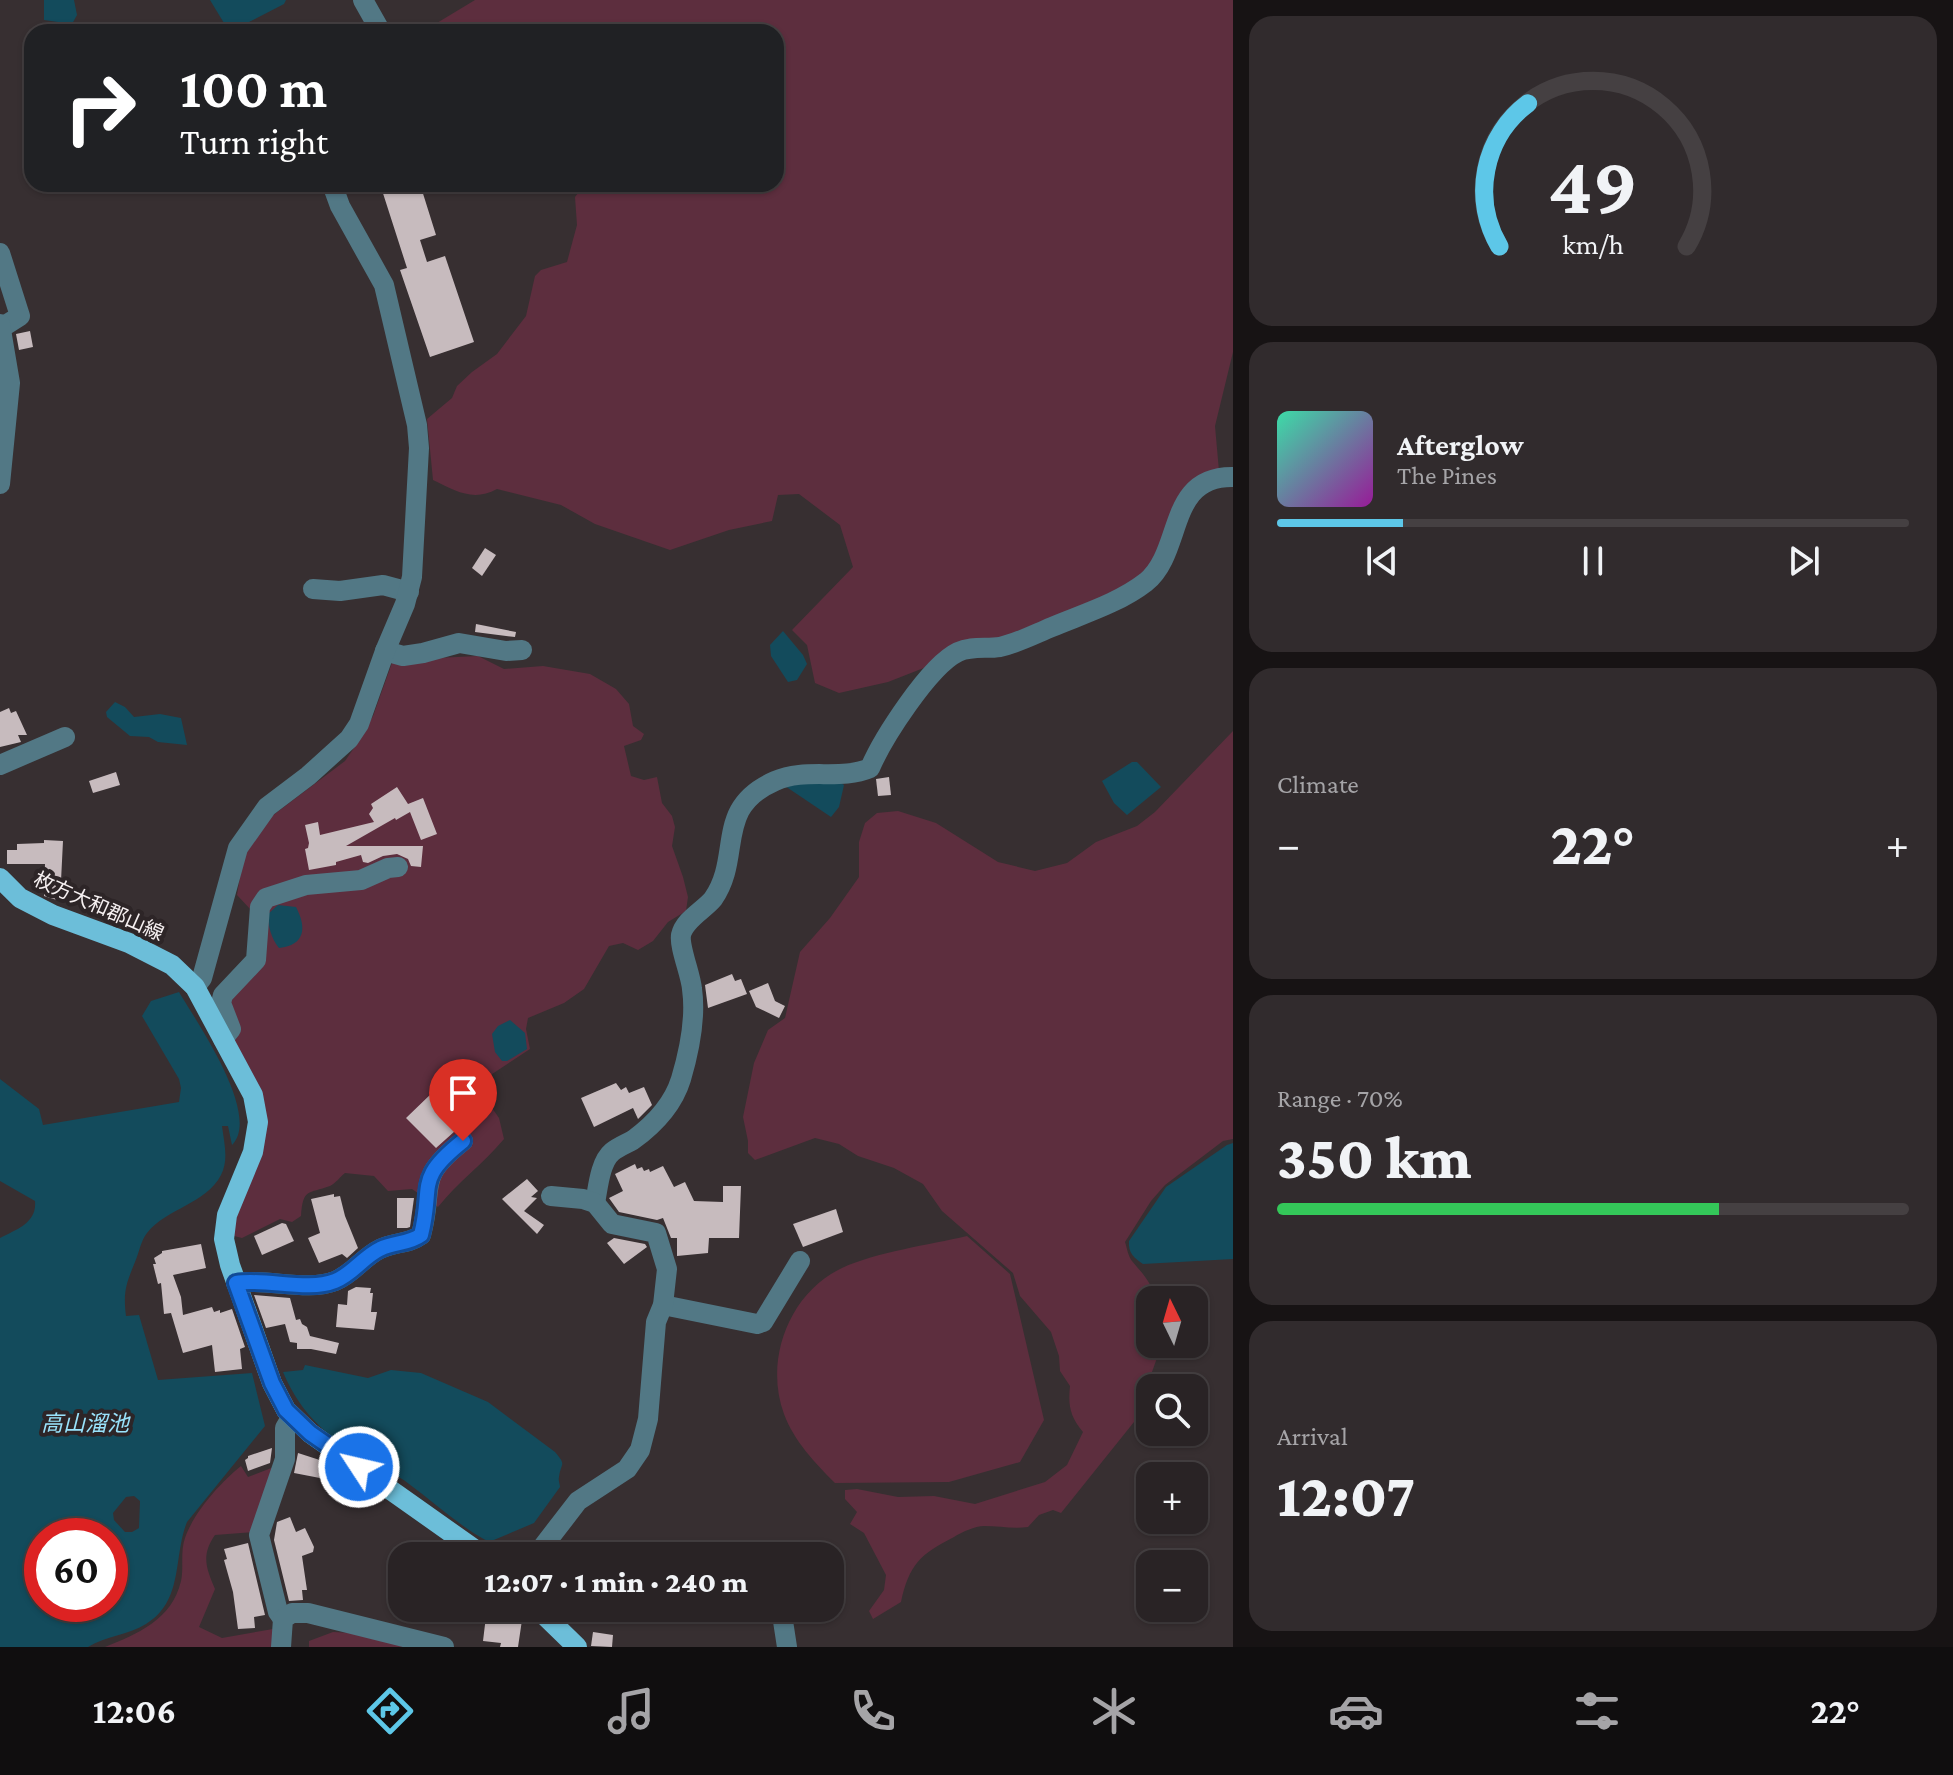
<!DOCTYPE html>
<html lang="en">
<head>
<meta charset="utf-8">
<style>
  :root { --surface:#292325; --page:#312b2d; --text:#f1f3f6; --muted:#a5a4a7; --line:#454042; --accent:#5dc7e8 }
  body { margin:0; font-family:"Crimson Pro","Noto Sans JP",serif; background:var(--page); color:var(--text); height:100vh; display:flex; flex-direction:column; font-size:30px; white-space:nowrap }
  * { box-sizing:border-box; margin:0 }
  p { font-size:26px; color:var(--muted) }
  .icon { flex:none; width:44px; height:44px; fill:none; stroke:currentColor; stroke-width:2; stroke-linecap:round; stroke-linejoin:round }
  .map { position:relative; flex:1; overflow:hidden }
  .details { display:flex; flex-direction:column; gap:16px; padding:16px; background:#171314; width:720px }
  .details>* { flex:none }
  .top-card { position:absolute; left:24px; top:24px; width:760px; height:168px; border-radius:24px; box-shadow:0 2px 6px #0004,0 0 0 2px var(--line); background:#202124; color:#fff; overflow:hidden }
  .needle { width:52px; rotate:355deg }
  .buttons { position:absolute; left:1136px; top:1286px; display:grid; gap:16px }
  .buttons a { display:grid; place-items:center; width:72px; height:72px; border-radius:16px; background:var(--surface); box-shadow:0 2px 6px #0004,0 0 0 2px var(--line); font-size:40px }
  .speed { position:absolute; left:24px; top:1518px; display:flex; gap:16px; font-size:40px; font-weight:700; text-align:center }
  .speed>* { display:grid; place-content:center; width:104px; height:104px; border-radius:50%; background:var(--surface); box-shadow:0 2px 6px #0004,0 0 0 2px var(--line); line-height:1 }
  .speed .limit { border:12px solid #d22; background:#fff; color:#111 }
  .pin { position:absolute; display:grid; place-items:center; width:68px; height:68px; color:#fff; margin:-82px -34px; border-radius:50% 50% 50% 0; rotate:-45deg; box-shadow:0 0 8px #0007 }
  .pin .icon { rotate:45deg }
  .me { position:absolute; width:88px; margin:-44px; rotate:305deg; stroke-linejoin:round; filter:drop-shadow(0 0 6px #0008) }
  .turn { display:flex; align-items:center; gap:28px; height:168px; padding:0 24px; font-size:36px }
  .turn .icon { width:104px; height:104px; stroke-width:2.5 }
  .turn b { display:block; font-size:56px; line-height:68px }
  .big { font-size:60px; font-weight:800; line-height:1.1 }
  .details .card { flex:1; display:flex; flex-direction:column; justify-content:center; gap:12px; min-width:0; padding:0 28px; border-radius:24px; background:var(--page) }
  .details .dial { align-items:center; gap:0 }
  .dial svg { height:208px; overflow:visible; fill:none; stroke:var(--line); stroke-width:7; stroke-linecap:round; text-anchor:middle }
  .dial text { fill:var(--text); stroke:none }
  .song { display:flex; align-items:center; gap:24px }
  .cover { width:96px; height:96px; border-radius:12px; background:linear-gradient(135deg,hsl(160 70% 55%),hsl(300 70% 35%)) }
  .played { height:8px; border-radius:4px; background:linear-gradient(90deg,var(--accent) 20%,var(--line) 20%) }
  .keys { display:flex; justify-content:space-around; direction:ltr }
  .heat { display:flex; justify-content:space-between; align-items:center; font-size:44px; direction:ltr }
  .charge { height:12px; border-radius:6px; background:linear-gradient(90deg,#34c759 70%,var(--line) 0) }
  .trip { position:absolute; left:388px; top:1542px; width:456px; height:80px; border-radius:24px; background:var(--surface); box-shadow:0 2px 6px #0004,0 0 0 2px var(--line); font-weight:800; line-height:80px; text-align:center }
  .dock { display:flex; height:128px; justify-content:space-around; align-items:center; background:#100e0f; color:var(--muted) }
  .dock .icon { width:56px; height:56px }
  .dock .selected { color:var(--accent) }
  .dock b { font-size:36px; color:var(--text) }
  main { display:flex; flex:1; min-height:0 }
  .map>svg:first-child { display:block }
  .green { fill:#5d2e3e }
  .water { fill:#134b5c; fill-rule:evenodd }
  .building { fill:#c7bbbe }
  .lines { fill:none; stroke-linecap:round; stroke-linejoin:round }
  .minor { stroke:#527885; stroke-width:20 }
  .major { stroke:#6cbed9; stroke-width:20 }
  .route-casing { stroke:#114b97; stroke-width:20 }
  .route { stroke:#1a73e8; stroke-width:14 }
  .labels { text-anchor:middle; stroke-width:8; stroke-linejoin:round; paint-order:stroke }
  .street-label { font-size:20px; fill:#f7f1f2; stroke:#2d2527 }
  .water-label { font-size:22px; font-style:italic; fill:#99e3fc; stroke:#2d2527 }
</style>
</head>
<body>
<main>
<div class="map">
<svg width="1233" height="1647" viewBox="0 0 1233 1647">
  <rect width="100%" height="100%" fill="#372f31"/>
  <g class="green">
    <path d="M475,0H1233V352L1215,426L1219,471L1147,576L1120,591L888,682L839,693L815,683L807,645L792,630L853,567L840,525L799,494L778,495L772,521L729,530L670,550L595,524L561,505L497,489C473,502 456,491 433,480L427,419L452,398L457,386L472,372L497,354L526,316L535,276L541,270L567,262L577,225L575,197L585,184H776V32H422Z"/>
    <path d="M478,656L504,669L543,666L590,674L616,689L629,704L633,726L644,734L641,740L624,746L631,776L644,780L657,777L662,803L672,816L675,827L672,846L683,877L688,897L686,911L668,922L653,941L638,950L623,943L609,946L584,989L564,1003L528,1018L526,1029L530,1049L486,1078L483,1095L499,1118L504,1139C483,1164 458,1182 438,1207L412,1189L388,1191L374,1176L345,1173C340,1177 336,1183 330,1186C308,1194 303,1188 301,1216L292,1222L280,1219L242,1238L234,1236L233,1224L263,1147L234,1040L229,1002L254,971L251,910L237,895L243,858L268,819L345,761L356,745L373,716L393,660Z"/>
    <path d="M1233,731V1139L1223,1141L1165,1185L1151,1201L1125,1242C1127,1248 1128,1256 1132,1261C1141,1272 1154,1284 1154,1300H1150V1344H1162L1134,1422L1061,1513L1053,1510L1039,1515L1028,1527C1013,1529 999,1526 984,1526C975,1526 962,1532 954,1537C920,1554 909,1565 901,1602L873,1619L869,1611L884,1590L886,1575L864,1533L850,1524L857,1512L845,1499V1490L857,1489L898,1497L934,1496L975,1504L1045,1482L1067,1465L1083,1432C1070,1416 1068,1406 1070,1386L1060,1371L1059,1356L1051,1332L1020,1296L1013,1273L942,1211L923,1184L894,1168L858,1156L839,1144L815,1138L755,1160L748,1153V1141L743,1117L754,1063L768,1030L785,1018L800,952L830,918L859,877V842L865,823L877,813L898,811L936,823L998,862L1035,871L1067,863L1096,842L1137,826L1155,812Z"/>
    <path d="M967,1236L1010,1274L1044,1420L1020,1462L949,1482L835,1483C815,1463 794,1441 784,1414C764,1360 789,1293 842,1268C876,1252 929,1245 967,1236Z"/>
    <path d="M279,1465L254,1532L215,1535C201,1555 206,1568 215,1589L199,1627L222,1638L273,1629L274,1647H105C137,1634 172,1620 181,1581C184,1568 180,1552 185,1538C194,1512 220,1483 241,1466L248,1477Z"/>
    <path d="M333,1632L352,1633L411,1647H309V1641Z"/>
  </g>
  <g class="water">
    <path d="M44,0H74L77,15L72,24L44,20Z"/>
    <path d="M210,0H286L284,4L249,22L227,28Z"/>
    <path d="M783,631L803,655L807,664L797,680L788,682L771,656L770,645Z"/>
    <path d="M115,702L125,707L134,717L160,714L181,718L187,745L158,742L149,737L130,736L107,717L106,712Z"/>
    <path d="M1132,762H1137L1161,787L1127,815L1114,803L1102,781Z"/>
    <path d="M841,783L844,785L839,807L831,817L785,786L789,784Z"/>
    <path d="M278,905L296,907C307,928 305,945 279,948C271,938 268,926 268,914Z"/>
    <path d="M179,992C196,1021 262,1115 232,1145L228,1126H222C224,1142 229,1160 221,1175C206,1204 167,1208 147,1233C141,1240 139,1253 135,1262C126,1284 123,1292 126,1316L139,1315L158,1380L252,1373L265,1426L187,1522C173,1557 184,1601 146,1624C128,1635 106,1636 88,1647H0V1238C17,1229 37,1223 35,1201L0,1181V1079L39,1109L43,1125L179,1102L181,1088L179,1079L142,1016L151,1001ZM134,1496L140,1501L139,1528L132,1532H125L114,1520L113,1513L126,1497ZM42,1536H110V1604H42Z"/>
    <path d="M510,1020L525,1033L527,1049L507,1061H502L495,1052L492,1034L498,1026Z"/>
    <path d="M1233,1143V1259L1143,1264C1134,1258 1128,1253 1129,1241L1166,1187L1227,1145Z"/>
    <path d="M305,1365L368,1378L391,1370L421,1373L488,1402L555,1452C567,1466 561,1462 559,1477C558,1480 560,1484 560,1487L534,1523L489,1542C459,1526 436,1504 409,1484C398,1475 385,1470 372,1462C330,1439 302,1417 283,1372L303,1370Z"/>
  </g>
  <g class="building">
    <path d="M380,184H420L436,235L420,240L427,262L445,256L474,342L430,357L400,270L407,268Z"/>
    <path d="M30,331L33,347L19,350L16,334Z"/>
    <path d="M485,548L496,555L482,576L472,568Z"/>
    <path d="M476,624L516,632L515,637L475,632Z"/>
    <path d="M9,708L11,713L16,711L27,735H18L21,742L0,747V712Z"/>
    <path d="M116,772L120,785L93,793L89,781Z"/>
    <path d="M889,777L891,795L878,796L876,779Z"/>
    <path d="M397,787L408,804L423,798L437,834L421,840L410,812L396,820L395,818L346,846H423L421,867L411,866L408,859L397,854L383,856L368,863L363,862L361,855L336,862V865L309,870L305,849L308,848L309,843L305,825L318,822L320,835L374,822L369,814L373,808L371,804Z"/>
    <path d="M44,840L63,841L60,901L44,896L45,864H7V850H17V844L44,843Z"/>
    <path d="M732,974L735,981L741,979L747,994L708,1008L705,985Z"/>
    <path d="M768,983L775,1001L785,1006L779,1018L756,1007L749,991Z"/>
    <path d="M616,1083L621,1090L626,1087L629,1093L644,1087L652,1105L638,1119L633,1108L594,1127L581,1098Z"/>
    <path d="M433,1092L437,1097L441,1093L450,1103L458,1095L475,1114L462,1126L463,1128L455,1131L436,1148L406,1118Z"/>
    <path d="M635,1164L637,1169L642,1167L644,1171L649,1169L650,1172L663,1166L674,1187L685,1182L694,1201L723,1202V1186H741L739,1238H709L708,1253L677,1256V1238H671L663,1218L657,1220L619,1212L609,1198L623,1191L615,1174Z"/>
    <path d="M527,1179L538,1191L531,1197L537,1198L524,1211L544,1225L537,1234L502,1199Z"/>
    <path d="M334,1194V1197L340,1196L345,1216L358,1248L347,1258L342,1254L319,1263L308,1238L320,1233L311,1199Z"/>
    <path d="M397,1198H414L410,1227L407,1228H397Z"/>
    <path d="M836,1209L843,1232L803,1247L793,1224Z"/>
    <path d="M282,1223L286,1224L294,1241L262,1255L254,1236Z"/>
    <path d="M614,1238L645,1244L647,1247L624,1264L607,1243Z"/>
    <path d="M201,1244L206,1268L173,1275L181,1297L183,1315L212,1307L214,1312L220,1310V1313L232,1309L245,1347L240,1349L242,1369L215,1372L212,1345L183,1353L171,1313L164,1314L161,1283L158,1284L153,1264H156L154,1258L162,1253V1251Z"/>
    <path d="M356,1287L371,1288L370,1293H373L371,1312H377L374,1330L336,1327L338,1304L347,1305L348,1291Z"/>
    <path d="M254,1295L290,1298L296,1320L300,1319L302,1324L307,1327L310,1336L339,1343L336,1354L311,1349H297V1343L290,1342L285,1324L266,1328Z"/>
    <path d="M272,1448L270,1463L248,1471L245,1460L248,1458V1456Z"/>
    <path d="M298,1453L329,1463L325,1479L294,1473Z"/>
    <path d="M290,1517L296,1532L305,1528L314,1547L313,1552L302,1556L307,1590H302L303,1600L289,1601L274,1540L277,1522Z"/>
    <path d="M248,1543L265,1615L254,1617L255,1628L238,1629L233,1592L224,1560L227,1559L224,1549Z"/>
    <path d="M487,1608H504L503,1617L522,1620L518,1647H500L501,1643L483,1641Z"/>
    <path d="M593,1632L613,1635L612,1647L591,1646Z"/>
  </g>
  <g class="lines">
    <g class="minor">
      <path d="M363,0L381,32"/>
      <path d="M0,253L20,316L1,328"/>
      <path d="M0,324L10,383L0,484"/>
      <path d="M313,589L340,591L383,585L409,592"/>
      <path d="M385,651L403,656L423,653L459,643L506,651L522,650"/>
      <path d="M0,765L65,737"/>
      <path d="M195,987L202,978L238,848L267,807L308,776L349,739L359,724L385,651L405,604L412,577L419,448L417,425L384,285L340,206L332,184"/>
      <path d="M223,1039L231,1029L221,1003L223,995L256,960L260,907L266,898L306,885L361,880L388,868L398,867"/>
      <path d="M595,1203C598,1188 600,1162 612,1152C618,1147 626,1144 633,1140C655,1124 673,1105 681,1079C689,1052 696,1017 692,989C691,975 679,947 681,935C684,920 704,910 713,899C743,856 713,808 775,781C806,767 840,781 870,768C883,738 929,666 958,652C971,646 986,649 1000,647C1018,643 1035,634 1052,627C1083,614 1119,603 1146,582C1184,551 1166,476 1233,477"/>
      <path d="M236,1283C266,1278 308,1292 335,1281C353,1274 363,1257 380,1249C394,1242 409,1244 421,1235C435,1184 414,1180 463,1141"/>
      <path d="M663,1305L757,1324L763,1322L800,1261"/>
      <path d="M528,1556L541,1549L578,1501L627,1469L640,1450L648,1419L656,1322L663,1305L667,1269L656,1233L612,1224L595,1203L583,1199L551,1196"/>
      <path d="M781,1608L787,1647"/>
      <path d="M283,1619L278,1612L259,1535L285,1459V1428L292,1416"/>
      <path d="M281,1647L283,1619L292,1613H308L444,1647"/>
    </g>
    <g class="major">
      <path d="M0,878L20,898L53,915L129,943L172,965L195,987L253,1095L258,1122L253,1152L227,1215L224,1239L230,1265L272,1383L286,1410L310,1433L484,1556"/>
      <path d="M537,1608L577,1647"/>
    </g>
  </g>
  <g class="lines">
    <g class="route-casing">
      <path id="route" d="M359,1467L310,1433L286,1410L272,1383L236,1283C266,1278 308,1292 335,1281C353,1274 363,1257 380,1249C394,1242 409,1244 421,1235C434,1184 414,1180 463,1141"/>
    </g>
    <use href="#route" class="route"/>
  </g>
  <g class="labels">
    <g class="street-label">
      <text transform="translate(99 906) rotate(24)" y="7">枚方大和郡山線</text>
    </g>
    <g class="water-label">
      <text x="85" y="1431">高山溜池</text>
    </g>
  </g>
</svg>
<div class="buttons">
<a><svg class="needle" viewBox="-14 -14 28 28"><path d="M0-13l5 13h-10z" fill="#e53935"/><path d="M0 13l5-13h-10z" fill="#a5a4a7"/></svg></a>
<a><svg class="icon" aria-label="search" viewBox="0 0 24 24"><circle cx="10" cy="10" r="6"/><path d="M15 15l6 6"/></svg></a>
<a>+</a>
<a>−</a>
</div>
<div class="speed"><div class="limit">60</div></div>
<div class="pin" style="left:463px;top:1141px;background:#d93025"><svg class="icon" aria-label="arrive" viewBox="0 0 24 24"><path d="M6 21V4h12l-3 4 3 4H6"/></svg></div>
<svg class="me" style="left:359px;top:1467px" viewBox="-20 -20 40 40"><circle r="17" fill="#1a73e8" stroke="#fff" stroke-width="3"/><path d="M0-11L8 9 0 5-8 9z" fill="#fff"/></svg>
<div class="trip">12:07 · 1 min · 240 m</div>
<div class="top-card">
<div class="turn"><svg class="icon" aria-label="right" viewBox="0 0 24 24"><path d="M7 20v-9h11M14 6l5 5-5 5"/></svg><div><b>100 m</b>Turn right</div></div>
</div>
</div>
<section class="details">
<div class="card dial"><svg viewBox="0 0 100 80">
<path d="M14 69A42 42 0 1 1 86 69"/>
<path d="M14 69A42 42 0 0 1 25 14" stroke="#5dc7e8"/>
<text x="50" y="56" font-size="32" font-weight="700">49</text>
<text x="50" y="72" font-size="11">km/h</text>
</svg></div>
<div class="card">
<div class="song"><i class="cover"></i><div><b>Afterglow</b><p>The Pines</p></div></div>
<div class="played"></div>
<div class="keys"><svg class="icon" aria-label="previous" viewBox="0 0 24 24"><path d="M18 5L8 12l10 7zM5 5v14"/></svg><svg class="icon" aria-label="pause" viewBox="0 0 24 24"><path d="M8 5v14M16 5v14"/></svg><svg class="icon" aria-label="next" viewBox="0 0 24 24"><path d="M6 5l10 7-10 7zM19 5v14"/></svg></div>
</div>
<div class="card"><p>Climate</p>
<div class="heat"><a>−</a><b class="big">22°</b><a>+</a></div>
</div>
<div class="card"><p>Range · 70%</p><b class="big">350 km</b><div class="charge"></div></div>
<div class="card"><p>Arrival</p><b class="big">12:07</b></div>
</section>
</main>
<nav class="dock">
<b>12:06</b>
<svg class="icon selected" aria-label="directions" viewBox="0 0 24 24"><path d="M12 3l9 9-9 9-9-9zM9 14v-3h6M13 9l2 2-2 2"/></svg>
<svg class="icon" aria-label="music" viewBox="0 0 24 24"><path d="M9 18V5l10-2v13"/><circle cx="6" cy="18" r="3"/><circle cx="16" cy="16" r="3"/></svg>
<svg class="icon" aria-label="phone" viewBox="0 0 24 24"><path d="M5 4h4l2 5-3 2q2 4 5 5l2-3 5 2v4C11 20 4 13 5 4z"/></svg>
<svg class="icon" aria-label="climate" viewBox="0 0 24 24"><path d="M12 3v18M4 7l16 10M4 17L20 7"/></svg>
<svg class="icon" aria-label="car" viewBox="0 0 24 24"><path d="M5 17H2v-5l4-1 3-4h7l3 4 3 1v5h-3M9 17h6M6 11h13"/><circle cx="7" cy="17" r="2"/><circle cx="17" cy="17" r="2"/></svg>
<svg class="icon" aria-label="filters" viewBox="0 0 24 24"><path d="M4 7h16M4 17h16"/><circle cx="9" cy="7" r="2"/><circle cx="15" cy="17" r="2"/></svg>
<b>22°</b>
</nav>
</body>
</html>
